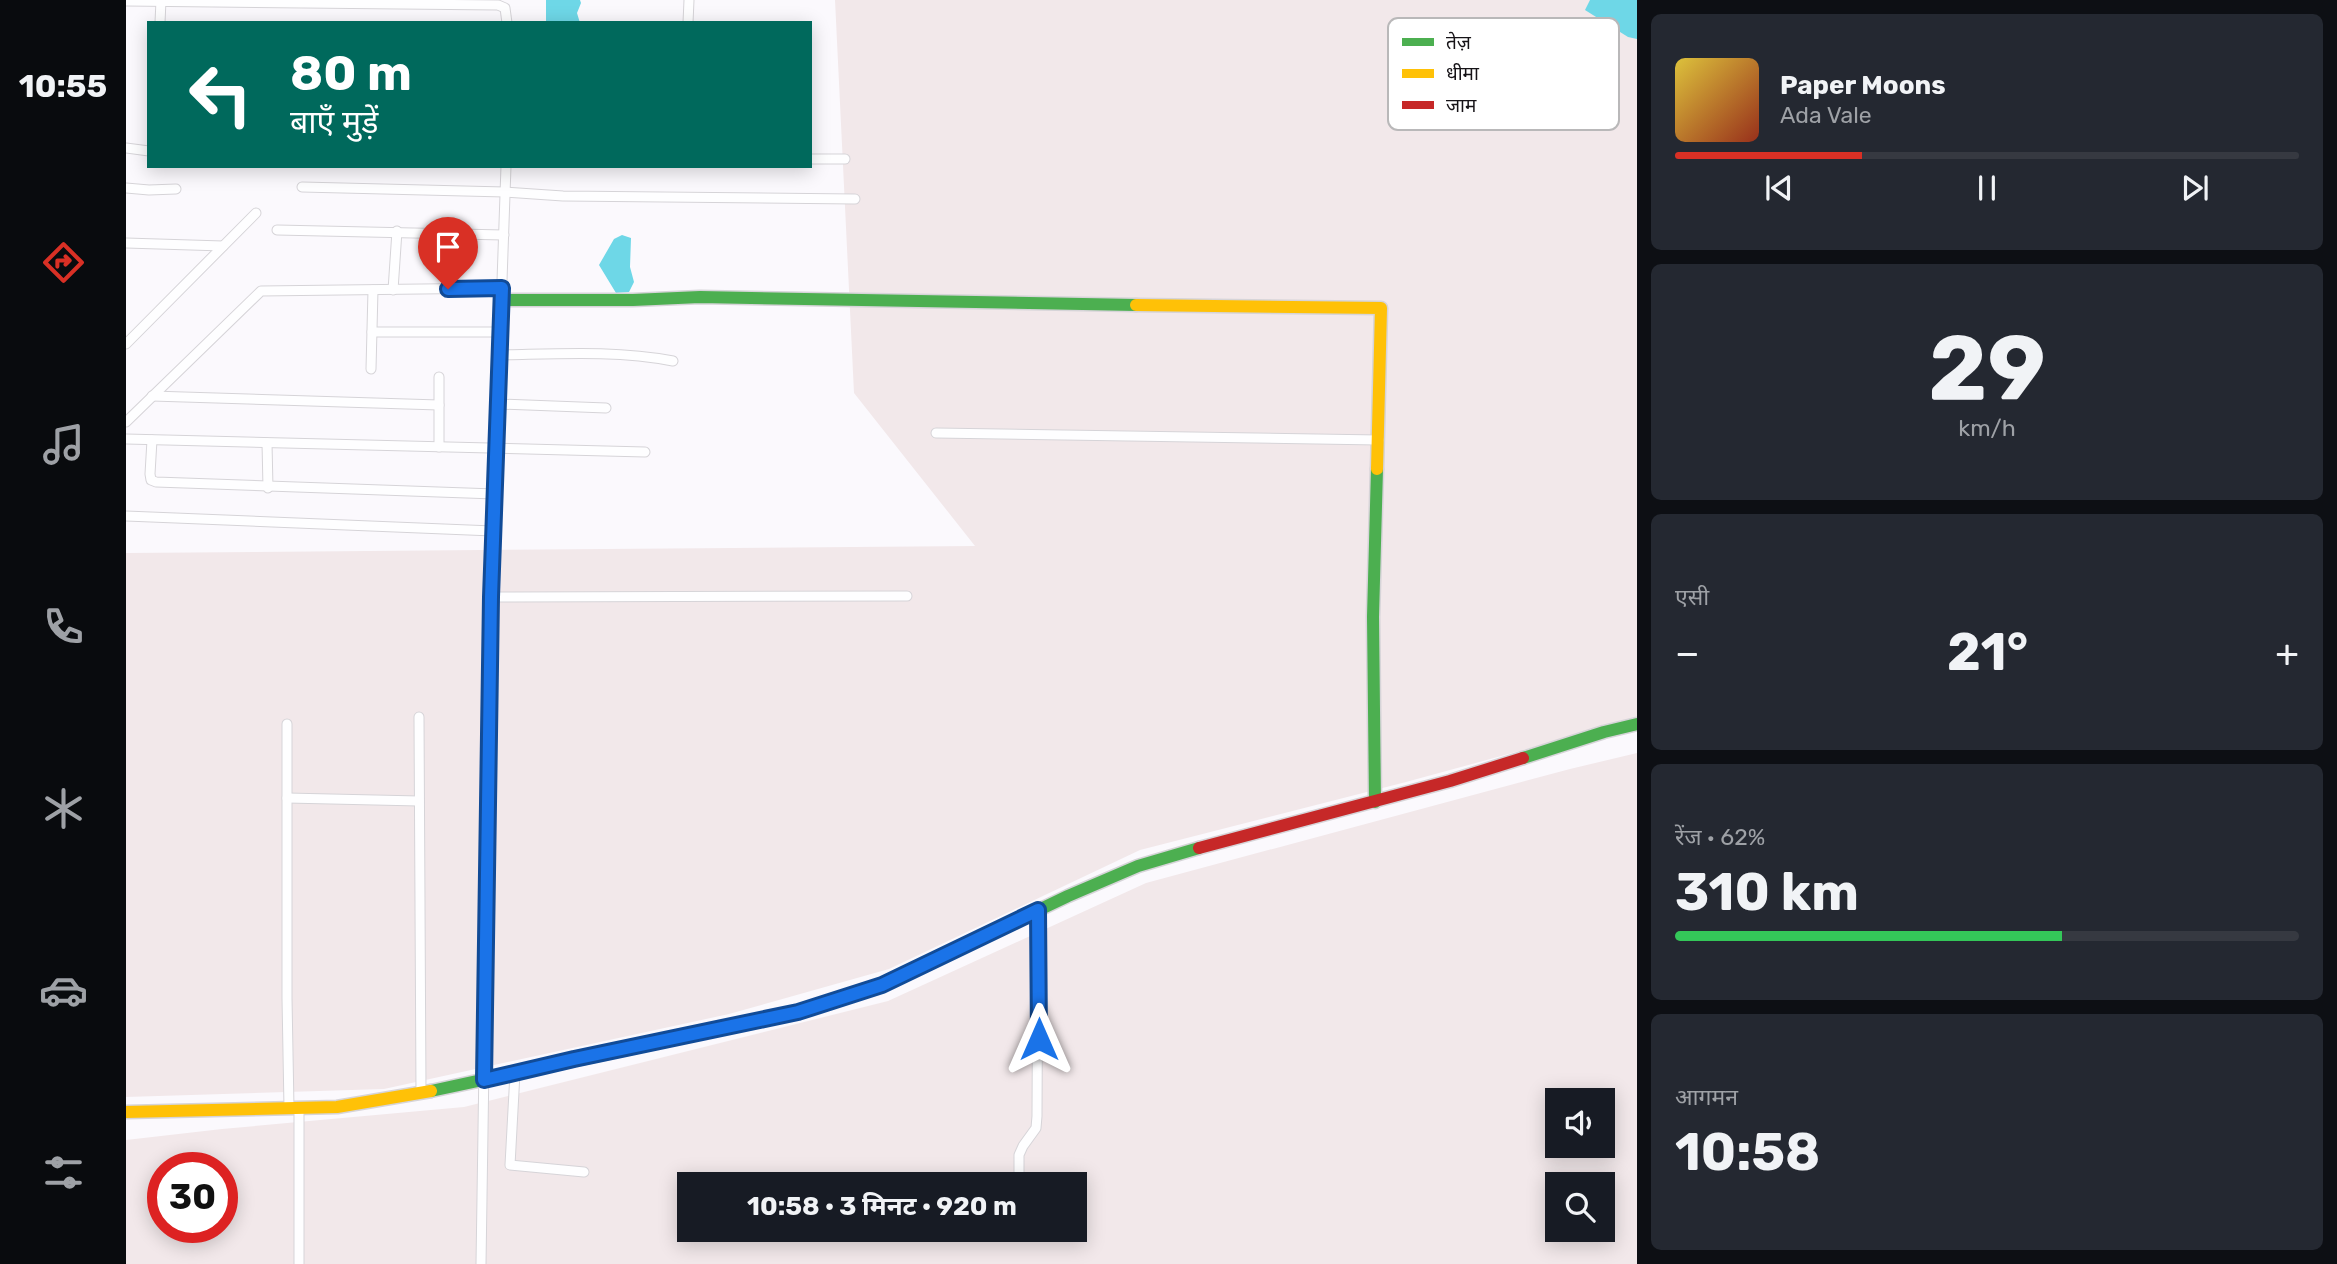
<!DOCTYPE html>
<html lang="hi">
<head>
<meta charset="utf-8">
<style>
  :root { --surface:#171b24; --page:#242831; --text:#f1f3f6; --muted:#9ea1a6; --line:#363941; --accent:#d93025 }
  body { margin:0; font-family:Rubik,"Noto Sans Devanagari",sans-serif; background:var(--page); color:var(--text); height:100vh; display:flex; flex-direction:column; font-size:26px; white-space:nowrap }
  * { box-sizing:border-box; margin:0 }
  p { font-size:23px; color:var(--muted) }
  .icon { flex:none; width:38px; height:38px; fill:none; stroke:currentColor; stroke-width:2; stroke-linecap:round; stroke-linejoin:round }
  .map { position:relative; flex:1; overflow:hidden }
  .details { display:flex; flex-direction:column; gap:14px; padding:14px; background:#0d0f14; width:700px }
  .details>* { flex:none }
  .top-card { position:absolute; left:21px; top:21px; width:665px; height:147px; border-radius:0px; box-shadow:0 4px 18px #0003; background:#00695c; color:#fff; overflow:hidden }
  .tools { position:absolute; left:1419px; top:1088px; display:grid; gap:14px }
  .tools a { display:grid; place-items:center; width:70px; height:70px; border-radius:0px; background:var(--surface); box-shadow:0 4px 18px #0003; font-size:35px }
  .speed { position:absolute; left:21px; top:1152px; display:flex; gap:14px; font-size:35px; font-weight:700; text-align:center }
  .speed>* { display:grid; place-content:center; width:91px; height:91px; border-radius:50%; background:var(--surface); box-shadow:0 4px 18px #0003; line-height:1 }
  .speed .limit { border:10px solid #d22; background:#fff; color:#111 }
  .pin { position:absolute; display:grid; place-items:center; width:60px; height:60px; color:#fff; margin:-72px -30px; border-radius:50% 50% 50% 0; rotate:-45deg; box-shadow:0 0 7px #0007 }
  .pin .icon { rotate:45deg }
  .me { position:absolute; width:77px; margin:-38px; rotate:0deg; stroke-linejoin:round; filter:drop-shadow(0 0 5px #0008) }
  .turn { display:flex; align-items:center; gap:24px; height:147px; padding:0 28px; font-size:32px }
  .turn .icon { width:91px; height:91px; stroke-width:2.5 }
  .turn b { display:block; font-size:49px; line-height:60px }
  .big { font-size:52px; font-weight:700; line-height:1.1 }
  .details .tile { flex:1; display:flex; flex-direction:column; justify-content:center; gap:10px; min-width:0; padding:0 24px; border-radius:10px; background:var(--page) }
  .details .dial { align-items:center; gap:0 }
  .dial b { font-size:91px; line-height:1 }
  .song { display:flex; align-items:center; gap:21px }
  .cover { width:84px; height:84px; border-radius:10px; background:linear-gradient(135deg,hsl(50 70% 55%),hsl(10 70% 35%)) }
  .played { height:7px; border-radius:4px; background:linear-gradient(90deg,var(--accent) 30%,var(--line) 30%) }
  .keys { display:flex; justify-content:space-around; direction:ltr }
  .heat { display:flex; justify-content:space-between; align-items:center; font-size:38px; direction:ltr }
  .charge { height:10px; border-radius:5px; background:linear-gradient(90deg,#34c759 62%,var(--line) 0) }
  .trip { position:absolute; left:551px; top:1172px; width:410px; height:70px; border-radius:0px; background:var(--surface); box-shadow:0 4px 18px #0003; font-weight:700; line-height:70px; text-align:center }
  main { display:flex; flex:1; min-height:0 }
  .dock { display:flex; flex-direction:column; width:126px; justify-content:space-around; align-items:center; background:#090b0e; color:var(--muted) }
  .dock .icon { width:49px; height:49px }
  .dock .active { color:var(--accent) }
  .dock b { font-size:32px; color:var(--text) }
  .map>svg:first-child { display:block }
  .industrial { fill:#f2e8ea; fill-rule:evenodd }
  .water { fill:#6ed7e7 }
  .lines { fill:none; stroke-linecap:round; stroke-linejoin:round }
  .street-casing { stroke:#d6d4d8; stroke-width:11 }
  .fast-casing { stroke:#d6d4d8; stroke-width:15 }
  .slow-casing { stroke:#d6d4d8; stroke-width:15 }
  .jam-casing { stroke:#d6d4d8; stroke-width:15 }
  .street { stroke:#fefeff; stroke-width:9 }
  .fast { stroke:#4caf50; stroke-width:12 }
  .slow { stroke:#ffc107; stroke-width:12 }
  .jam { stroke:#c62828; stroke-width:12 }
  .route-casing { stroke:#114b97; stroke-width:18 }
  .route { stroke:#1a73e8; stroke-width:12 }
  .key { fill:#fff; stroke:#b9b8b9; stroke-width:2 }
  .key-label { font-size:19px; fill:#161317 }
</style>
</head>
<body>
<main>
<nav class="dock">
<b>10:55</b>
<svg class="icon active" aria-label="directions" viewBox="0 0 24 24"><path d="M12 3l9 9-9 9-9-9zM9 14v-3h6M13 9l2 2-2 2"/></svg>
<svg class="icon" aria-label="music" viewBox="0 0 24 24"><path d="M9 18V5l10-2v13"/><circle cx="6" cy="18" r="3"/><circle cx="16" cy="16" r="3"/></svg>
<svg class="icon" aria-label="phone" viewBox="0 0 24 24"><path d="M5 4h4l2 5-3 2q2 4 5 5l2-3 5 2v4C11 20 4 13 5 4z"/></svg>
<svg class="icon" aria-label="climate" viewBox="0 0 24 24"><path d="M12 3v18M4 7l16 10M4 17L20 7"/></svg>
<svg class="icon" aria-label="car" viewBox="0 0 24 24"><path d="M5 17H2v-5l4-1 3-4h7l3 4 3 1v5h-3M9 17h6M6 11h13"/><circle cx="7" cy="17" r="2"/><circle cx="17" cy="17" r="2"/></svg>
<svg class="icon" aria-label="filters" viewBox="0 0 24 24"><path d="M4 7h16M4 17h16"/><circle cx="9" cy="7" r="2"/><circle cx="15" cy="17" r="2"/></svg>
</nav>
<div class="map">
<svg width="1511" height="1264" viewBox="0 0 1511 1264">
  <rect width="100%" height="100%" fill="#fbf9fd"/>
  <g class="industrial">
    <path d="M709,0H1511V719L1280,782L1014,850L763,969L603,1014L258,1089L0,1097V553L849,546L728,393Z"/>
    <path d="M1511,753V1264H0V1140L96,1129L338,1107L762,1001L1020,883L1444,769ZM1432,1101H1477V1146H1432ZM37,1167H96V1227H37ZM564,1185H948V1230H564ZM1432,1185H1477V1230H1432Z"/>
  </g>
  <g class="water">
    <path d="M420,0H454L455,3L451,13L454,23H420Z"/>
    <path d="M1464,0H1511V39L1502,37L1459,10Z"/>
    <path d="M496,235L505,238L504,267L508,282L503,292L490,293L473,265L488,239Z"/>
  </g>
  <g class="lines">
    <g class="street-casing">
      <g id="street">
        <path d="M0,1L372,5L379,8L381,23"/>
        <path d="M34,23L35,0"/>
        <path d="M562,23L563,0"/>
        <path d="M0,148L23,151"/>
        <path d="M684,159H719"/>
        <path d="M176,187L379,192L437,196L729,199"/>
        <path d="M0,188L23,190L50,189"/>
        <path d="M151,230L378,235"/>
        <path d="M0,243L97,246"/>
        <path d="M267,290L271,231"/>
        <path d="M246,332H374"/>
        <path d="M0,344L130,213"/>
        <path d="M374,355C431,354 490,350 547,361"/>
        <path d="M245,369L247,290"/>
        <path d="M26,396L313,405"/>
        <path d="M372,404L480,408"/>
        <path d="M0,422L135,291L376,288"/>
        <path d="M810,433L1253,440"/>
        <path d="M0,439L519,452"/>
        <path d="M26,440L24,474L25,480L30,482L369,494"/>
        <path d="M141,443L142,488"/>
        <path d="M313,447V377"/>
        <path d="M0,516L367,531"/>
        <path d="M365,597L781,596"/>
        <path d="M293,717L295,1093"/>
        <path d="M161,724V998L163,1108"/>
        <path d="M161,798L293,801"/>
        <path d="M389,1073L384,1165L458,1172"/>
        <path d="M893,1185V1155L897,1146L910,1128L911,1116L912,910"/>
        <path d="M893,1231V1230"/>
        <path d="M173,1264V1107"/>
        <path d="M355,1264L365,597L380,166"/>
      </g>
    </g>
    <g class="fast-casing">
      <g id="fast">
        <path d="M376,300H507L574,297L1010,305"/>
        <path d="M1397,758L1478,732L1511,724"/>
        <path d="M1249,802L1247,617L1251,469"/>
        <path d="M305,1091L672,1012L756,985L942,896L1012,866L1073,848"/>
      </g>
    </g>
    <g class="slow-casing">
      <g id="slow">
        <path d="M1010,305L1255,308L1251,469"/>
        <path d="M0,1112L211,1107L305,1091"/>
      </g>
    </g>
    <g class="jam-casing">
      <path id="jam" d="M1073,848L1324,781L1397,758"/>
    </g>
    <use href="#street" class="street"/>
    <use href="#fast" class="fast"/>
    <use href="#slow" class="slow"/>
    <use href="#jam" class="jam"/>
  </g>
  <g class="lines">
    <g class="route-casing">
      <path id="route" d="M322,289L376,288L365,597L358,1080L448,1059L672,1012L756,985L912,910L913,1039"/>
    </g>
    <use href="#route" class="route"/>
  </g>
  <rect x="1262" y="18" width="231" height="112" rx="10" class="key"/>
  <rect x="1276" y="38" width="32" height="8" fill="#4caf50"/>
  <rect x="1276" y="69" width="32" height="9" fill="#ffc107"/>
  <rect x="1276" y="101" width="32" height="8" fill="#c62828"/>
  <g class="key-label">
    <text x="1320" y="49">तेज़</text>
    <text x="1320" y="80">धीमा</text>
    <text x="1320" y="112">जाम</text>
  </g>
</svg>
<div class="tools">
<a><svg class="icon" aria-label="sound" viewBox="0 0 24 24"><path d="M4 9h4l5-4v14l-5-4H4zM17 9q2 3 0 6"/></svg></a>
<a><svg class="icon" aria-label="search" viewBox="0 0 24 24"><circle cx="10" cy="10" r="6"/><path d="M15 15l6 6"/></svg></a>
</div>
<div class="speed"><div class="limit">30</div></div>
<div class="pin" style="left:322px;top:289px;background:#d93025"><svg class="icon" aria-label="arrive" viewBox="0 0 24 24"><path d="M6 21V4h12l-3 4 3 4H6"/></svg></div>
<svg class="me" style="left:913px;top:1039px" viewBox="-20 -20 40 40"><path d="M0-17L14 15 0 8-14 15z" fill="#1a73e8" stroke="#fff" stroke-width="4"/></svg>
<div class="trip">10:58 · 3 मिनट · 920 m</div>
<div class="top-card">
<div class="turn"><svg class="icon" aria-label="left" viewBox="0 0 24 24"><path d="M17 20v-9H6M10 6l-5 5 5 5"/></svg><div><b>80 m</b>बाएँ मुड़ें</div></div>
</div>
</div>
<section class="details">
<div class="tile">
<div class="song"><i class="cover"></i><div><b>Paper Moons</b><p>Ada Vale</p></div></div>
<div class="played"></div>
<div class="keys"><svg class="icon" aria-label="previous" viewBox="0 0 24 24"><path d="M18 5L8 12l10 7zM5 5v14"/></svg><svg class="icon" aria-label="pause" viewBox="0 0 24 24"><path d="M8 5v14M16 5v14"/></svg><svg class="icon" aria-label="next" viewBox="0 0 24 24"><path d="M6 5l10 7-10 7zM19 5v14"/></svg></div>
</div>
<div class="tile dial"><b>29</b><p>km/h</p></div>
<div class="tile"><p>एसी</p>
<div class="heat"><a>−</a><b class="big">21°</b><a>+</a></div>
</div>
<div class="tile"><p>रेंज · 62%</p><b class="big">310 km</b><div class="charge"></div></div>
<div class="tile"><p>आगमन</p><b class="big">10:58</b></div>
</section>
</main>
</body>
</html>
